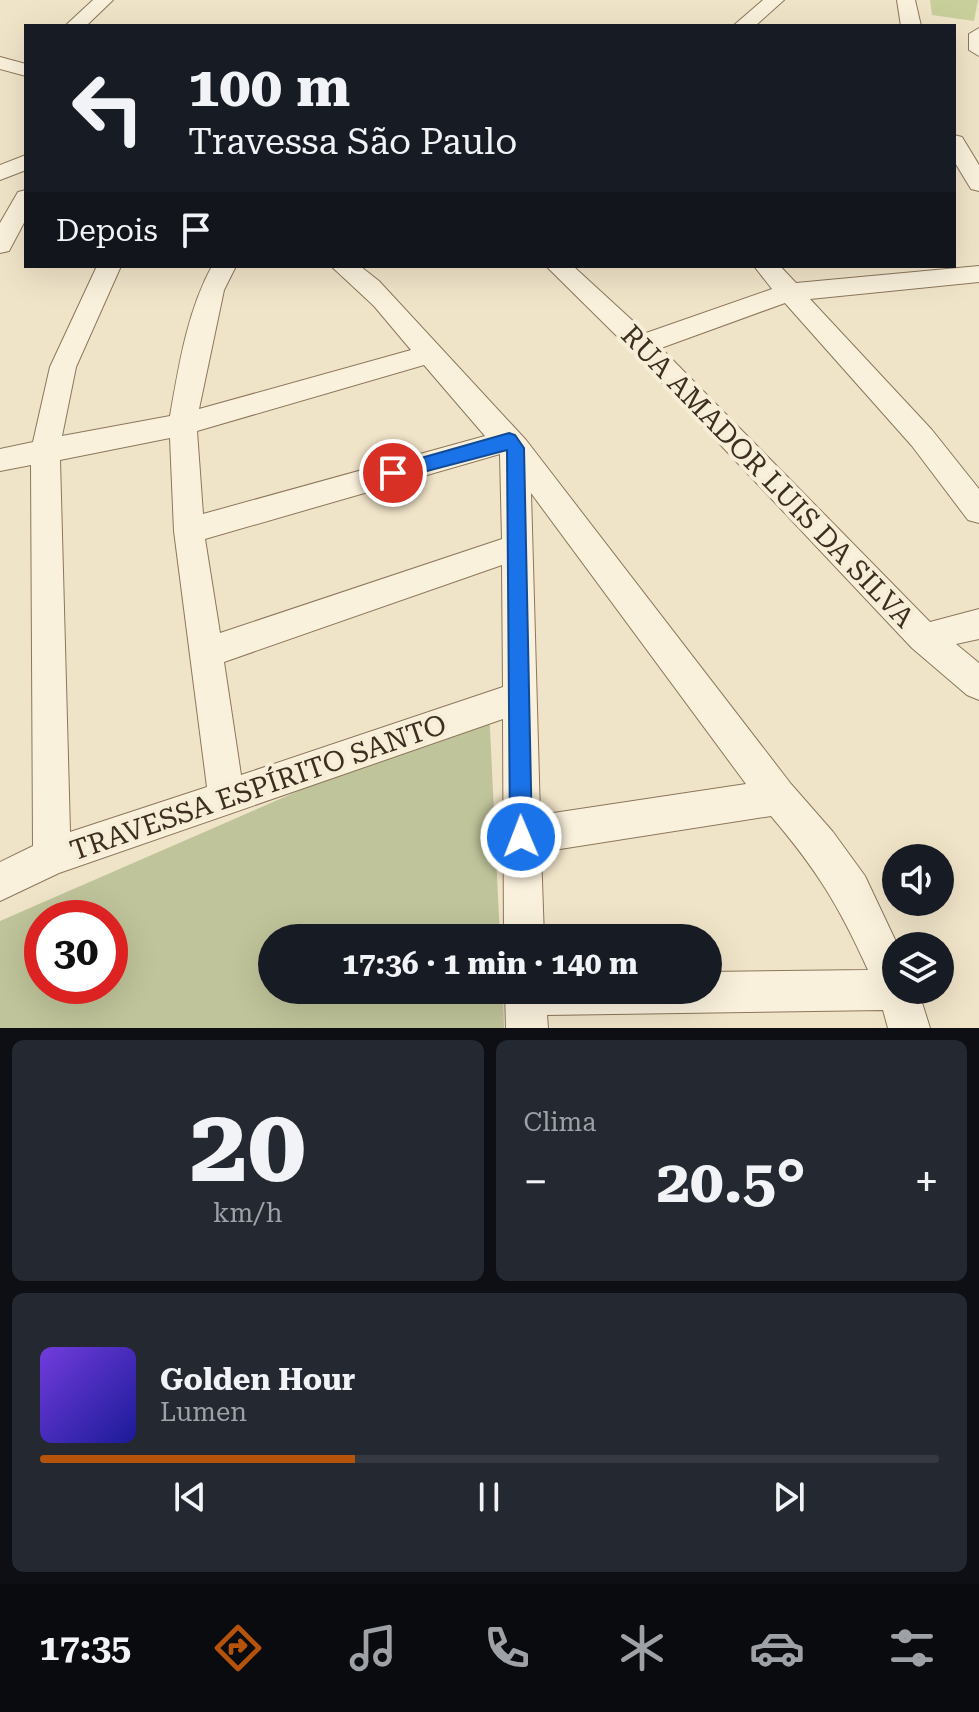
<!DOCTYPE html>
<html lang="pt">
<head>
<meta charset="utf-8">
<style>
  :root { --surface:#171b24; --page:#242831; --text:#f1f3f6; --muted:#9ea1a6; --line:#363941; --accent:#b45309 }
  body { margin:0; font-family:"Roboto Serif",serif; background:var(--page); color:var(--text); height:100vh; display:flex; flex-direction:column; font-size:30px; white-space:nowrap }
  * { box-sizing:border-box; margin:0 }
  p { font-size:26px; color:var(--muted) }
  .icon { flex:none; width:44px; height:44px; fill:none; stroke:currentColor; stroke-width:2; stroke-linecap:round; stroke-linejoin:round }
  .map { position:relative; height:1028px; overflow:hidden }
  .sheet { display:flex; flex-direction:column; gap:12px; padding:12px; background:#0d0f14; flex:1 }
  .sheet>* { flex:none }
  .top-card { position:absolute; left:24px; top:24px; width:932px; height:244px; border-radius:0px; box-shadow:0 8px 32px #0002; background:#171b24; color:var(--text); overflow:hidden }
  .buttons { position:absolute; left:882px; top:844px; display:grid; gap:16px }
  .buttons a { display:grid; place-items:center; width:72px; height:72px; border-radius:50%; background:var(--surface); box-shadow:0 8px 32px #0002; font-size:40px }
  .speed { position:absolute; left:24px; top:900px; display:flex; gap:16px; font-size:40px; font-weight:700; text-align:center }
  .speed>* { display:grid; place-content:center; width:104px; height:104px; border-radius:50%; background:var(--surface); box-shadow:0 8px 32px #0002; line-height:1 }
  .speed .limit { border:12px solid #d22; background:#fff; color:#111 }
  .pin { position:absolute; display:grid; place-items:center; width:68px; height:68px; color:#fff; margin:-34px; border:4px solid #fff; border-radius:50%; box-shadow:0 2px 8px #0007 }
  .me { position:absolute; width:88px; margin:-44px; rotate:359deg; stroke-linejoin:round; filter:drop-shadow(0 0 6px #0008) }
  .turn { display:flex; align-items:center; gap:28px; height:168px; padding:0 32px; font-size:36px }
  .turn .icon { width:104px; height:104px; stroke-width:2.5 }
  .turn b { display:block; font-size:56px; line-height:68px }
  .then { display:flex; align-items:center; height:76px; padding:0 32px; background:#0003; gap:16px; font-size:30px }
  .big { font-size:60px; font-weight:700; line-height:1.1 }
  .sheet .tile { flex:1; display:flex; flex-direction:column; justify-content:center; gap:12px; min-width:0; padding:0 28px; border-radius:12px; background:var(--page) }
  .sheet .dial { align-items:center; gap:0 }
  .dial b { font-size:104px; line-height:1 }
  .song { display:flex; align-items:center; gap:24px }
  .cover { width:96px; height:96px; border-radius:12px; background:linear-gradient(135deg,hsl(260 70% 55%),hsl(240 70% 35%)) }
  .played { height:8px; border-radius:4px; background:linear-gradient(90deg,var(--accent) 35%,var(--line) 35%) }
  .keys { display:flex; justify-content:space-around; direction:ltr }
  .heat { display:flex; justify-content:space-between; align-items:center; font-size:44px; direction:ltr }
  .sheet .tiles { flex:1; display:grid; gap:12px; grid-template-columns:1fr 1fr }
  .tile:last-child { grid-column:span 2 }
  .trip { position:absolute; left:258px; top:924px; width:464px; height:80px; border-radius:40px; background:var(--surface); box-shadow:0 8px 32px #0002; font-weight:700; line-height:80px; text-align:center }
  .dock { display:flex; height:128px; justify-content:space-around; align-items:center; background:#090b0e; color:var(--muted) }
  .dock .icon { width:56px; height:56px }
  .dock .on { color:var(--accent) }
  .dock b { font-size:36px; color:var(--text) }
  .map>svg:first-child { display:block }
  .green { fill:#c9cf9b }
  .cemetery { fill:#bfc49a; fill-rule:evenodd }
  .lines { fill:none; stroke-linecap:round; stroke-linejoin:round }
  .minor-casing { stroke:#8d765c; stroke-width:2 }
  .minor { fill:#faf1dc; fill-rule:evenodd }
  .route { fill:#1a73e8; stroke:#114b97; stroke-width:2 }
  .labels { text-anchor:middle; stroke-width:8; stroke-linejoin:round; paint-order:stroke }
  .street-label { font-size:28px; fill:#3d2e20; stroke:#f7eed8 }
</style>
</head>
<body>
<div class="map">
<svg width="979" height="1028" viewBox="0 0 979 1028">
  <rect width="100%" height="100%" fill="#f0e4c8"/>
  <path class="green" d="M930,0H978L974,21L932,15Z"/>
  <path class="cemetery" d="M489,708L500,938H272V990H503L504,1028H0V921ZM42,918H110V986H42Z"/>
  <g class="lines">
    <g class="minor-casing">
      <g id="minor">
        <path d="M93,0H113L86,26H65Z"/>
        <path d="M763,0H784L755,26H733Z"/>
        <path d="M897,0H915L921,26H901Z"/>
        <path d="M979,28V56L969,50V34Z"/>
        <path d="M0,57L26,64V76L0,69Z"/>
        <path d="M954,135L962,137L979,165V191L971,189L954,161Z"/>
        <path d="M26,155V170L0,180V165Z"/>
        <path d="M26,190V219L9,251L0,253V223L18,192Z"/>
        <path d="M97,266H121L76,367L62,436L170,416C179,365 187,312 212,266H236L224,290L199,409L411,350L374,306L331,266H360L379,281L526,440L791,784L833,832L865,876L898,946L896,990H918L930,1028H888L883,1010L547,1015L548,1028H506L505,990H708V972L868,970C839,906 817,870 771,816L541,852L544,938H504L503,719L59,873L0,901V862L33,846L31,465L0,471V449L33,442L50,367ZM424,365L485,436L203,514L197,431ZM170,438L174,531L207,787L70,832L60,460ZM500,454L502,539L220,633L205,539ZM531,493L746,784L540,815ZM502,565L503,687L241,775L224,662Z"/>
        <path d="M546,266H573L646,333L772,289L754,266H780L796,283L979,266V282L810,299L932,430L979,489V523L968,520L912,446L785,303L661,348L930,622L979,609V639L956,644L979,663V700L967,695L912,648L633,352Z"/>
      </g>
    </g>
    <use href="#minor" class="minor"/>
  </g>
  <path class="route" d="M509,433L515,435L524,448L532,837L529,845L521,848L513,845L510,837L507,450L393,480L384,473L393,466Z"/>
  <g class="labels">
    <g class="street-label">
      <text transform="translate(768 476) rotate(46)" y="10">RUA AMADOR LUIS DA SILVA</text>
      <text transform="translate(258 787) rotate(-19)" y="10">TRAVESSA ESPÍRITO SANTO</text>
    </g>
  </g>
</svg>
<div class="buttons">
<a><svg class="icon" aria-label="sound" viewBox="0 0 24 24"><path d="M4 9h4l5-4v14l-5-4H4zM17 9q2 3 0 6"/></svg></a>
<a><svg class="icon" aria-label="layers" viewBox="0 0 24 24"><path d="M12 4l9 5-9 5-9-5zM3 14l9 5 9-5"/></svg></a>
</div>
<div class="speed"><div class="limit">30</div></div>
<div class="pin" style="left:393px;top:473px;background:#d93025"><svg class="icon" aria-label="arrive" viewBox="0 0 24 24"><path d="M6 21V4h12l-3 4 3 4H6"/></svg></div>
<svg class="me" style="left:521px;top:837px" viewBox="-20 -20 40 40"><circle r="17" fill="#1a73e8" stroke="#fff" stroke-width="3"/><path d="M0-11L8 9 0 5-8 9z" fill="#fff"/></svg>
<div class="trip">17:36 · 1 min · 140 m</div>
<div class="top-card">
<div class="turn"><svg class="icon" aria-label="left" viewBox="0 0 24 24"><path d="M17 20v-9H6M10 6l-5 5 5 5"/></svg><div><b>100 m</b>Travessa São Paulo</div></div>
<div class="then">Depois<svg class="icon" aria-label="arrive" viewBox="0 0 24 24"><path d="M6 21V4h12l-3 4 3 4H6"/></svg></div>
</div>
</div>
<section class="sheet">
<div class="tiles">
<div class="tile dial"><b>20</b><p>km/h</p></div>
<div class="tile"><p>Clima</p>
<div class="heat"><a>−</a><b class="big">20.5°</b><a>+</a></div>
</div>
<div class="tile">
<div class="song"><i class="cover"></i><div><b>Golden Hour</b><p>Lumen</p></div></div>
<div class="played"></div>
<div class="keys"><svg class="icon" aria-label="previous" viewBox="0 0 24 24"><path d="M18 5L8 12l10 7zM5 5v14"/></svg><svg class="icon" aria-label="pause" viewBox="0 0 24 24"><path d="M8 5v14M16 5v14"/></svg><svg class="icon" aria-label="next" viewBox="0 0 24 24"><path d="M6 5l10 7-10 7zM19 5v14"/></svg></div>
</div>
</div>
</section>
<nav class="dock">
<b>17:35</b>
<svg class="icon on" aria-label="directions" viewBox="0 0 24 24"><path d="M12 3l9 9-9 9-9-9zM9 14v-3h6M13 9l2 2-2 2"/></svg>
<svg class="icon" aria-label="music" viewBox="0 0 24 24"><path d="M9 18V5l10-2v13"/><circle cx="6" cy="18" r="3"/><circle cx="16" cy="16" r="3"/></svg>
<svg class="icon" aria-label="phone" viewBox="0 0 24 24"><path d="M5 4h4l2 5-3 2q2 4 5 5l2-3 5 2v4C11 20 4 13 5 4z"/></svg>
<svg class="icon" aria-label="climate" viewBox="0 0 24 24"><path d="M12 3v18M4 7l16 10M4 17L20 7"/></svg>
<svg class="icon" aria-label="car" viewBox="0 0 24 24"><path d="M5 17H2v-5l4-1 3-4h7l3 4 3 1v5h-3M9 17h6M6 11h13"/><circle cx="7" cy="17" r="2"/><circle cx="17" cy="17" r="2"/></svg>
<svg class="icon" aria-label="filters" viewBox="0 0 24 24"><path d="M4 7h16M4 17h16"/><circle cx="9" cy="7" r="2"/><circle cx="15" cy="17" r="2"/></svg>
</nav>
</body>
</html>
